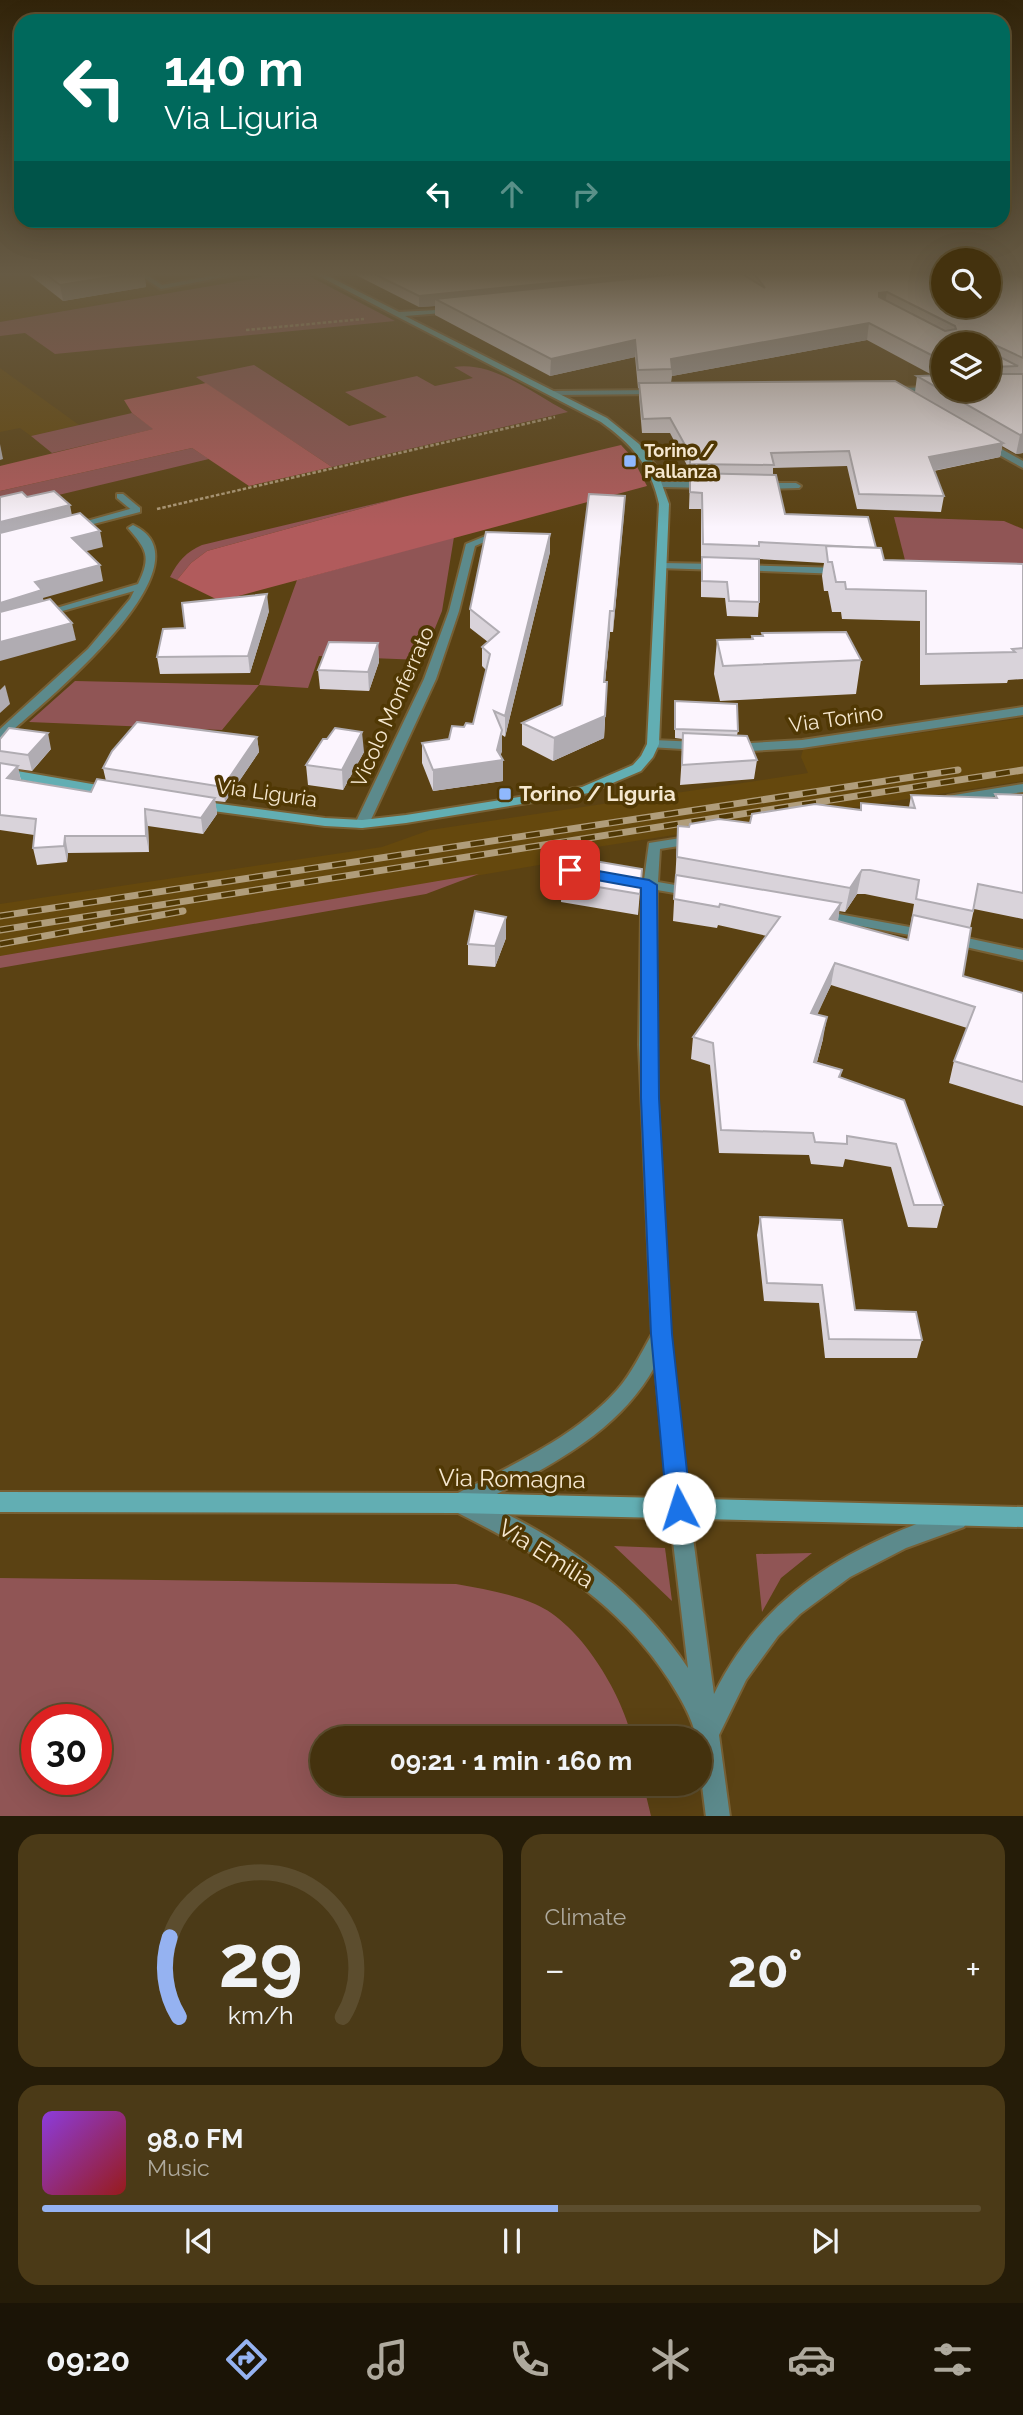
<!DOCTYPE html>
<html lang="en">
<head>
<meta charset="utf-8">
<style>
  :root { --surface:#44320e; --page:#4b3a17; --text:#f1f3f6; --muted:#afaa9e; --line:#5c4d2e; --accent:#95b2f1 }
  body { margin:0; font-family:Raleway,sans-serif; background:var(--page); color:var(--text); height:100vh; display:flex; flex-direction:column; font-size:26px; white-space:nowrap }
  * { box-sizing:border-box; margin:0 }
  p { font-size:23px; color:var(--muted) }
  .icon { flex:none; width:38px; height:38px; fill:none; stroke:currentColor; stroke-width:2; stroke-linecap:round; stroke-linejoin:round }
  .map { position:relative; height:1816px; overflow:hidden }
  .panel { display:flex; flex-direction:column; gap:18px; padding:18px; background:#251c08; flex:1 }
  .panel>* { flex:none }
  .hud { position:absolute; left:14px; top:14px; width:996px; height:214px; border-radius:21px; box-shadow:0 7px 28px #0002,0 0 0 2px var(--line); background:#00695c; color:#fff; overflow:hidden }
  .controls { position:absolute; left:931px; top:248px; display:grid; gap:14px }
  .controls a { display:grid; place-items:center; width:70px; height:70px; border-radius:50%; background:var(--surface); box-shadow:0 7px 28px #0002,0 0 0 2px var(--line); font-size:35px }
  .speed { position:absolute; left:21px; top:1704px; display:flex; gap:14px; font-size:35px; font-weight:700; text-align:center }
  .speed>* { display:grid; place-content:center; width:91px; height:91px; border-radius:50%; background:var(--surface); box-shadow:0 7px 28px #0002,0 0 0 2px var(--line); line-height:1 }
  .speed .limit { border:10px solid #d22; background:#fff; color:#111 }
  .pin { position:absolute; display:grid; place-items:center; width:60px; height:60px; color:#fff; margin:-30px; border-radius:14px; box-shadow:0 4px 10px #0006 }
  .me { position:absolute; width:77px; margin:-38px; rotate:355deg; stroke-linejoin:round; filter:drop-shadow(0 0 5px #0008) }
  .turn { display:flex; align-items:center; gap:24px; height:147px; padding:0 35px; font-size:32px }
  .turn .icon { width:91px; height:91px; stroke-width:2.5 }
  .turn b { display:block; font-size:49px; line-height:60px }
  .lanes { display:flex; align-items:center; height:66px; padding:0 35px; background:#0003; justify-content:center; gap:35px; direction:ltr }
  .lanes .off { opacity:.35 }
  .big { font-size:52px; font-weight:700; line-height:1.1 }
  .panel .widget { flex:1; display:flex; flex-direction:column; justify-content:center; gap:10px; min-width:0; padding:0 24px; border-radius:21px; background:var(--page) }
  .panel .dial { align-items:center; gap:0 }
  .dial svg { height:182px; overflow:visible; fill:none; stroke:var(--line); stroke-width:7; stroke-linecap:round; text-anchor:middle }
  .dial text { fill:var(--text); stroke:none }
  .song { display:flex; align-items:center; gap:21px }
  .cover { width:84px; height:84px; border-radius:10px; background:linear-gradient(135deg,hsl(270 70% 55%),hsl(0 70% 35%)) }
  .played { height:7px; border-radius:4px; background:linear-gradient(90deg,var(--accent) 55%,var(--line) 55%) }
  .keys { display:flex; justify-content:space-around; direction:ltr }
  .heat { display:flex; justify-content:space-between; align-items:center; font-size:38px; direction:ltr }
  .panel .tiles { flex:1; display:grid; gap:18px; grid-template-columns:1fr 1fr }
  .widget:last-child { grid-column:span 2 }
  .trip { position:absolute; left:310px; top:1726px; width:402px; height:70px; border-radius:35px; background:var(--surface); box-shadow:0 7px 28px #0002,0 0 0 2px var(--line); font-weight:700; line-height:70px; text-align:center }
  .tabs { display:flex; height:112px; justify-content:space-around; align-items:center; background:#1b1406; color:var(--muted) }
  .tabs .icon { width:49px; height:49px }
  .tabs .on { color:var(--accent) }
  .tabs b { font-size:32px; color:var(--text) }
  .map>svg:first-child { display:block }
  .built { fill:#65480d }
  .green { fill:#905555; fill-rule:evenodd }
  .forest { fill:#b15b5c }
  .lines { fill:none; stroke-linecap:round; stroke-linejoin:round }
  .service-casing { stroke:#776035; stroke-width:4 }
  .minor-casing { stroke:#776035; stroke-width:4 }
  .tertiary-casing { stroke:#776035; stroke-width:4 }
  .secondary-casing { stroke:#776035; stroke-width:4 }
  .path { stroke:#ad9977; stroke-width:2.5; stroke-dasharray:3.5 2; stroke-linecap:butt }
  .service { fill:#5c8a8c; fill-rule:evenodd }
  .minor { fill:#5c8a8c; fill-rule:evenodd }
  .tertiary { fill:#5c8a8c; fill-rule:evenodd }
  .secondary { fill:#62aeb3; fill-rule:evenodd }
  .rail-casing { stroke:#b09d7b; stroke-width:7 }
  .rail { stroke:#503804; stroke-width:4.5; stroke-dasharray:14; stroke-linecap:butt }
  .wall { fill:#d9d3da; fill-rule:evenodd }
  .shaded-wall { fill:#b0acb2 }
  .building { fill:#fcf5fe; stroke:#b0acb2; stroke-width:2; fill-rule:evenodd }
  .route { fill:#1a73e8; stroke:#114b97; stroke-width:2 }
  .poi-dot { fill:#8fb8fd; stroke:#503804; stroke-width:2.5 }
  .labels { text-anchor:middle; stroke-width:7; stroke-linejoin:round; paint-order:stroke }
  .far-poi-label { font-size:18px; font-weight:bold; fill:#f5e7cf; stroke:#503804; text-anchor:start }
  .street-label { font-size:21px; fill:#f5e7cf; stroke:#503804 }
  .poi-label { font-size:21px; font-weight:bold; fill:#f5e7cf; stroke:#503804; text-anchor:start }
  .near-street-label { font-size:24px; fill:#f5e7cf; stroke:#503804 }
</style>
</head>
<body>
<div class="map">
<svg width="1023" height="1817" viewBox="0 0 1023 1817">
  <rect width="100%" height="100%" fill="#5b4213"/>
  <g class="built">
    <path d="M0,272H225L240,281L0,322Z"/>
    <path d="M0,368L79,425L31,436L20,428L0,432Z"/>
    <path d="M1023,718V781L571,851L575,859L0,956V904L382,847L430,830L808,773L801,757L803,750Z"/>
  </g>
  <g class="green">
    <path d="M281,272L305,274L395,321L55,354L25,333L0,336V322L263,277L259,274Z"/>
    <path d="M254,365L349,426L387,417L345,392L417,376L435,386L473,378L454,367C494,361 533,394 568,412L332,467L196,377Z"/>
    <path d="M132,413L154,429L52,453L31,436Z"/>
    <path d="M192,448L209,459L0,509V491Z"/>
    <path d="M403,497L207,551L191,563L177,580L170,577C178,561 186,552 202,545Z"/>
    <path d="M894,517L1004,521L1023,529V572L907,568Z"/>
    <path d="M454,537L442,611L422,660L319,656L308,688L259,685L222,730L29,722L75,681L259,685L297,580Z"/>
    <path d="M479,874L426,894L0,968V956Z"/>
    <path d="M614,1546L665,1548L672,1601Z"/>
    <path d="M812,1553L781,1578L762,1612L756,1554Z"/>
    <path d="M0,1578L456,1584C483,1589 509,1593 535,1604C580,1623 621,1692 632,1738H322V1783H643L651,1816H0ZM37,1720H96V1780H37Z"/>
  </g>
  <g class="forest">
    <path d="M206,383L332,467L249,486L192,448L0,491V466L153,429L132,413L124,400Z"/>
    <path d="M621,445L632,457L647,486L220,601L177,580L191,563L207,551L403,497Z"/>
  </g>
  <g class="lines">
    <g class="service-casing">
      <g id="service">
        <path d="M135,272H143L162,285L232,272H249L161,289Z"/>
        <path d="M658,482H709L714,485L709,488L661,487L658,486Z"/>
        <path d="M796,483L801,486L799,488L760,489L755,486L760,483Z"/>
        <path d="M117,494H123L140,508V512H134L117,498Z"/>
        <path d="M661,563L721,564L726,567L721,570L657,568L656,566Z"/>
        <path d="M741,565L840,568L845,571L840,574L737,570L736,568Z"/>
      </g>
    </g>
    <g class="minor-casing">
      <g id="minor">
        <path d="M943,387V390L946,391L891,392L887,390L891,388Z"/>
        <path d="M658,390H661V394L554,395L550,393L554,391Z"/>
        <path d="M983,442H989L1023,461V468L983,446Z"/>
        <path d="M137,507L140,508V512L74,529L69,526Z"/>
        <path d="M133,525C218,564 35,710 4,738L0,739V729L88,649L130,599L134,591L41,617L36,614L138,584C152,556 146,549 128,528Z"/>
        <path d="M488,535L496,537L475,546L459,611L436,679L369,824L362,828L357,827L355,824L424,679L449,611L466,544Z"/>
        <path d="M1023,707V715L802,748L733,752L727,748L733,744L802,740Z"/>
        <path d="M653,740L699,742L705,746L699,750L649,747L647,744L649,741Z"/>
        <path d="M1023,784V792L948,804L942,800L948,796Z"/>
        <path d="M693,836L698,837L700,840L698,843L660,849L658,882L692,888L699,892L692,896L657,890L655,1045L670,1334L689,1508L686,1515L679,1518L672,1515L669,1508L655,1366C624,1423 569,1455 514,1485C496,1494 479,1505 461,1512L454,1509L451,1502L454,1495C510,1466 574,1438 617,1390C632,1373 641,1353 652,1334L639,1045L641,915L643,888L636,884L644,880L649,843Z"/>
        <path d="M822,911L926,930L933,934L926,938L817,918L815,915L817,912Z"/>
        <path d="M953,935L1023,950V960L948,943L946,940Z"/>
      </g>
    </g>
    <g class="tertiary-casing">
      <path id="tertiary" d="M465,1496C553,1530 636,1589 688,1668L669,1508L672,1501L679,1498L686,1501L689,1508L714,1694C757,1607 825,1560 914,1525C928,1520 950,1507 964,1513L968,1520L964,1527L906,1548L850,1577L800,1614L778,1636L746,1680L719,1735L730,1817H706L700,1770V1738H696C693,1718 679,1696 669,1680C618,1601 540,1554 458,1513L455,1506L458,1499Z"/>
    </g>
    <g class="secondary-casing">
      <g id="secondary">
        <path d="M311,272H320L399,312L456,309L454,312L405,316L607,418L639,444L655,465L669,504L659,744L653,757L641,771L589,793L406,823L362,828L325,826L198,809L192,805L198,801L325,818L362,820L406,815L582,787L633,765L641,756L647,744L659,504C651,466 632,444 601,422Z"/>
        <path d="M0,768L109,787L115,791L109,795L0,776Z"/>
        <path d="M0,1492L458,1493L1023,1507V1527L458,1513L0,1512Z"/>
      </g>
    </g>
    <g class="path">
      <path d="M246,330L364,319"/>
      <path d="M157,509L555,417"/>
    </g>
    <use href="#service" class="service"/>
    <use href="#minor" class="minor"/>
    <use href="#tertiary" class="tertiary"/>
    <use href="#secondary" class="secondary"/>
    <g class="rail-casing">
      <g id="rail">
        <path d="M0,916L958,770"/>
        <path d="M0,930L1023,770"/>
        <path d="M0,944L183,911"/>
      </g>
    </g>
    <use href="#rail" class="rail"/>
  </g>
  <g class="wall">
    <path d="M26,272H144L146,287L63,301Z"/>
    <path d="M350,272H1023V453L1016,454L1002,446L1000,457L934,471L944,496L941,512L857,509L847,466L773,468V475L785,514L876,548L884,560L1023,564V679L1008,680L1007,683L920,685V621L842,619L841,612H832L828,591H824L822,576L824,563L759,559V602L758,617L727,616L725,598L701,597V509H689L690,479H689V469L670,433H642L639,397V388H638L635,357L550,376L435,315V306L419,307ZM867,340L934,376H917L915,392L671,383L672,376ZM943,345L989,390H943Z"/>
    <path d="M625,496L613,632H610L605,682H607L604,738L553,761L522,745V723L562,705Z"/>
    <path d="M550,534V552L505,737L502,735V751L500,756L503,781L433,791L422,763V743L449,739L464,727L473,724L486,670L482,666V647L488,642L470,628V609Z"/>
    <path d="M269,611L250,673L160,674L157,657L185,628Z"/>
    <path d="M752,636L861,660L856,694L720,701L714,674L717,640L751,639Z"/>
    <path d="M378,643L379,662L369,691L320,689L318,670Z"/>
    <path d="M675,701L738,731L737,735L757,760L754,779L680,785L683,739L675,738Z"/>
    <path d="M257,737L259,752L225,802L215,801L217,814L203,834L148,826L149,852L68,853L67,862L37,865L33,848L34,835L0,830V739L51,749L32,771L18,769L21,780L91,792L106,781L103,768Z"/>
    <path d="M364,752L343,790L308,785L306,765Z"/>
    <path d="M995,794L1023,795V919L974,909L970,928L963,976L1023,993V1106L949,1083L954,1061L967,1028L831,985L817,1014L823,1039L817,1062L842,1070L840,1077L904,1100L943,1205L937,1228L908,1227L891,1167L845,1159L843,1167L811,1164L809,1155L719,1153L710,1065L691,1059L693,1037L767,936L718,925L717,928L673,921L678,826L689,827L750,823L860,809L861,803L909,807L911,795L995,798ZM857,894H865L914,904L908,940L838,921L839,911L845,912Z"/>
    <path d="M642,869L638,915L561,902L562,881Z"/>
    <path d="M506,917V938L495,967L468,965V944Z"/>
    <path d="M760,1217L855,1310L922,1340L917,1358H825L819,1303L764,1301L757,1235Z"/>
  </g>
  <g class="shaded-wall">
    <path d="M140,272H144L146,287L63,301L60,285Z"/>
    <path d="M664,272H720L435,299V306L419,307V296Z"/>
    <path d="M887,292L884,309H877L879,293Z"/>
    <path d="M869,323L867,340L672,376L671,359Z"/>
    <path d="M635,340V357L550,376L551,359Z"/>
    <path d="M1023,434V453L1016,454L1020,435Z"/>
    <path d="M1003,443L1000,457L927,472L929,457Z"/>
    <path d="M0,444L3,459L0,460Z"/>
    <path d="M625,496L624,515L613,632L614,611Z"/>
    <path d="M70,505L73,521L0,539V522Z"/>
    <path d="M100,531L103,547L75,554L72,538Z"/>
    <path d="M550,534V552L505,737V716Z"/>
    <path d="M100,565L103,581L43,598L45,607L0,621V603L35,582Z"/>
    <path d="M267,594L269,611L250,673L248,656Z"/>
    <path d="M610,611V632L603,703L604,682Z"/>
    <path d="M72,623L76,640L0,661V642Z"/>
    <path d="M378,643L379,662L369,691L368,672Z"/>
    <path d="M607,682L604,738L553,761L554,738Z"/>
    <path d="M5,685L10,704L0,713V690Z"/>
    <path d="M502,730V751L499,761L503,760V781L433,791V770L497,750Z"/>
    <path d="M362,732L364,752L343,790L342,770Z"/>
    <path d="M48,733L51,749L32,771L28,755Z"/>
    <path d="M257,737L259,752L225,802L223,787Z"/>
    <path d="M18,766L21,782L7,778Z"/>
    <path d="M215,798L217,814L203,834L201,818Z"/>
    <path d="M145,809L148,826L149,852L146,836Z"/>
    <path d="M65,836L68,853L67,862L64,846Z"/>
    <path d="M862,870L857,894L845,912L850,888Z"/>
    <path d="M841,903L837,924L830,919Z"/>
    <path d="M506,917V938L495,967V946Z"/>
    <path d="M835,963L831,985L808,1035L811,1013Z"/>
    <path d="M827,1017L823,1039L811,1084L814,1062Z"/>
  </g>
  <g class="building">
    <path d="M43,272H140L60,285Z"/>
    <path d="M370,272H664L419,296Z"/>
    <path d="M698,272H739L765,288L753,272H943V306H989V272H1009L1023,278V358L993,344L990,345V352L1018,366L992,367L991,374H1023V434L1020,435L917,376L943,375V390H989V345H943V361L869,323L671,359L672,369L638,370L635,340L551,359L435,299ZM887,292L955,326L956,329L945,331L879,297V293Z"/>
    <path d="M895,381L1003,443L929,457L944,496L859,494L849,451L771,453L774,465L690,464V454L670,418L643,419L639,383Z"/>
    <path d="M690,473L776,475L785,514L868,517L876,548L759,542V546L703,544L702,493L690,492Z"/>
    <path d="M54,491L70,505L0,522V497L22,492L27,497Z"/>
    <path d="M589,494L625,496L614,611H610L604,682H607L605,716L554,738L522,723L562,705Z"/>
    <path d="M80,513L100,531L72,538L100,565L35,582L42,590L0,603V533Z"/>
    <path d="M486,532L550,534L505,716L494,711L502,730L497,750L503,760L433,770L422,743L449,739L452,726L464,727L466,723L473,724L490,654L482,647L499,632L470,609Z"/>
    <path d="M826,546L881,548L884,560L1023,564V648L1012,649L1015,652L926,654V591L846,589L845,582H836L832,562H828Z"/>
    <path d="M702,557L759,559V602L729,601L727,582L702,581Z"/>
    <path d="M267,594L248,656L157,657L163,629L185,628L182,603Z"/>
    <path d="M50,599L72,623L0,642V612Z"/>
    <path d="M846,632L861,660L723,666L717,640L753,639L752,636H763L762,633Z"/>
    <path d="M329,642L378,643L368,672L318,670Z"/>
    <path d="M675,701L737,704L738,731L675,729Z"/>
    <path d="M137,722L257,737L223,787L103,768L112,751Z"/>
    <path d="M9,728L48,733L28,755L0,751V739Z"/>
    <path d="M335,728L362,732L342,770L306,765L323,739H327Z"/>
    <path d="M683,733L747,736L757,760L682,765Z"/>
    <path d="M0,763L18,766L7,778L91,792L97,779L215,798L201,818L145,809L146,836H65L64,846L33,848L36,819L0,815Z"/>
    <path d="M995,794L1023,795V893L978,884L973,911L916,899L919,880L870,870H862L850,888L677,857L678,826L689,827L690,824L719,819L750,823L752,814L815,804L861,810V803L915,808L911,795L997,798Z"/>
    <path d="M571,857L642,869L640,894L562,881Z"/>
    <path d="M676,875L841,903L830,919L908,940L913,915L971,928L963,976L1023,993V1082L954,1061L975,1007L835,963L811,1013L827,1017L814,1062L842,1070L839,1077L904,1100L943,1205H914L896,1144L847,1136V1144L815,1142L813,1133L721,1130L713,1043L693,1037L780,917L720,904L719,907L674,899Z"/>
    <path d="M475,911L506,917L495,946L468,944Z"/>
    <path d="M760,1217L842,1220L855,1310L916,1312L922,1340L829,1339L822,1285L767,1283Z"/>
  </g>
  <linearGradient id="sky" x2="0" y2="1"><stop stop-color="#32240a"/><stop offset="0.52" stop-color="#665a44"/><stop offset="1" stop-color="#665a44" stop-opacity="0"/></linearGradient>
  <rect width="1023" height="527" fill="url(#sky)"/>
  <path class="route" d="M570,866L649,880L657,885L659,1098L672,1334L691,1508L687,1516L679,1519L670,1516L667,1508L651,1334L641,1098V888L564,874L562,870Z"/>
  <g class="poi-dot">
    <rect x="623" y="454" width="14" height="14" rx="3.5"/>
    <rect x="498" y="787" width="14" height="14" rx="3.5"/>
  </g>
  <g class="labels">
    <g class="far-poi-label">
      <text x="644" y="457">Torino /<tspan x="644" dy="21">Pallanza</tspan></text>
    </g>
    <g class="street-label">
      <text transform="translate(393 707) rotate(-66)" y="7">Vicolo Monferrato</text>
      <text transform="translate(836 719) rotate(-8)" y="7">Via Torino</text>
      <text transform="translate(267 793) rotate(8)" y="7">Via Liguria</text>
    </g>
    <g class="poi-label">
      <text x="519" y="801">Torino / Liguria</text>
    </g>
    <g class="near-street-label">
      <text transform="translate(512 1479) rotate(1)" y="8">Via Romagna</text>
      <text transform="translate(546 1554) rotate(32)" y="8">Via Emilia</text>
    </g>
  </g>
</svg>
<div class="controls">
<a><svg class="icon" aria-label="search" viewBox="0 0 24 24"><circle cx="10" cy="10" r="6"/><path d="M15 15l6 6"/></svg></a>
<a><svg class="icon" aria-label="layers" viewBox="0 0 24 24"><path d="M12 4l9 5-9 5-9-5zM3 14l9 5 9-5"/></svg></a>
</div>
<div class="speed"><div class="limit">30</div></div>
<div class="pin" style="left:570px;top:870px;background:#d93025"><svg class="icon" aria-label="arrive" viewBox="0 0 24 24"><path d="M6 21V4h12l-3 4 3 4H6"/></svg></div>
<svg class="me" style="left:679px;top:1508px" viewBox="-20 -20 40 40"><circle r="19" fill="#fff"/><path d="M0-13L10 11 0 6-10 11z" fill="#1a73e8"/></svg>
<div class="trip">09:21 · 1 min · 160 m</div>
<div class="hud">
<div class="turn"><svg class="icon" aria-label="left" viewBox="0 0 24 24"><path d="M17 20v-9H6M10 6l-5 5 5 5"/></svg><div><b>140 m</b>Via Liguria</div></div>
<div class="lanes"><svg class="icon" aria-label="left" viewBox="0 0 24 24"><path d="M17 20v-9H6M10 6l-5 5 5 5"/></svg><svg class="icon off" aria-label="ahead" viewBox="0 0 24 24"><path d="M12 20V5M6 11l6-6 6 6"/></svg><svg class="icon off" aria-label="right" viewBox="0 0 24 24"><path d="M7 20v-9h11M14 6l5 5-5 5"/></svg></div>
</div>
</div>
<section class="panel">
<div class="tiles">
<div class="widget dial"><svg viewBox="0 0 100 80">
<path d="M14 69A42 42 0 1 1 86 69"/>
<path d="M14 69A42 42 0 0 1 10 34" stroke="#95b2f1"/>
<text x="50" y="56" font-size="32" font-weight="700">29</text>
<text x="50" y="72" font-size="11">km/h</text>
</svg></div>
<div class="widget"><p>Climate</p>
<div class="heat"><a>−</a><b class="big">20°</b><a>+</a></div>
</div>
<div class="widget">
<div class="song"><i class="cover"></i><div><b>98.0 FM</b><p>Music</p></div></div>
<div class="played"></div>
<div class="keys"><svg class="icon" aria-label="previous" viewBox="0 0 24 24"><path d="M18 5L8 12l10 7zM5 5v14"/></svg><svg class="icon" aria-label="pause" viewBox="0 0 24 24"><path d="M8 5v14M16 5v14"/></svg><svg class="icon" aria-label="next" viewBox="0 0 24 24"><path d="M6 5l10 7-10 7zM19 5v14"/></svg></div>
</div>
</div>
</section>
<nav class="tabs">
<b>09:20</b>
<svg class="icon on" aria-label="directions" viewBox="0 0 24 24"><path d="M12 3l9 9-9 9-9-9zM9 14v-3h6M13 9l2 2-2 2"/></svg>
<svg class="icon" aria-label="music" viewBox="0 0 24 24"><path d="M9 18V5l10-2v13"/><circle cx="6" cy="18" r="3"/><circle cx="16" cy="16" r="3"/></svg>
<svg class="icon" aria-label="phone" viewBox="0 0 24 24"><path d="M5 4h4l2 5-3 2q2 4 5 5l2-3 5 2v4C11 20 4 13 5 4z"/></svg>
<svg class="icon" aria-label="climate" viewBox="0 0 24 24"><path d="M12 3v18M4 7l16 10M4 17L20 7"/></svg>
<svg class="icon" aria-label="car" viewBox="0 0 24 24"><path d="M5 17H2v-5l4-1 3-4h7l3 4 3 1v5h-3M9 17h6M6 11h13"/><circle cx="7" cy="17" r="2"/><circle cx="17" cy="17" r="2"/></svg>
<svg class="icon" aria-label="filters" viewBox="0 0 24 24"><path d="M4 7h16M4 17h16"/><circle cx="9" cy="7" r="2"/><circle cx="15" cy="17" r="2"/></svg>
</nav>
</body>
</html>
